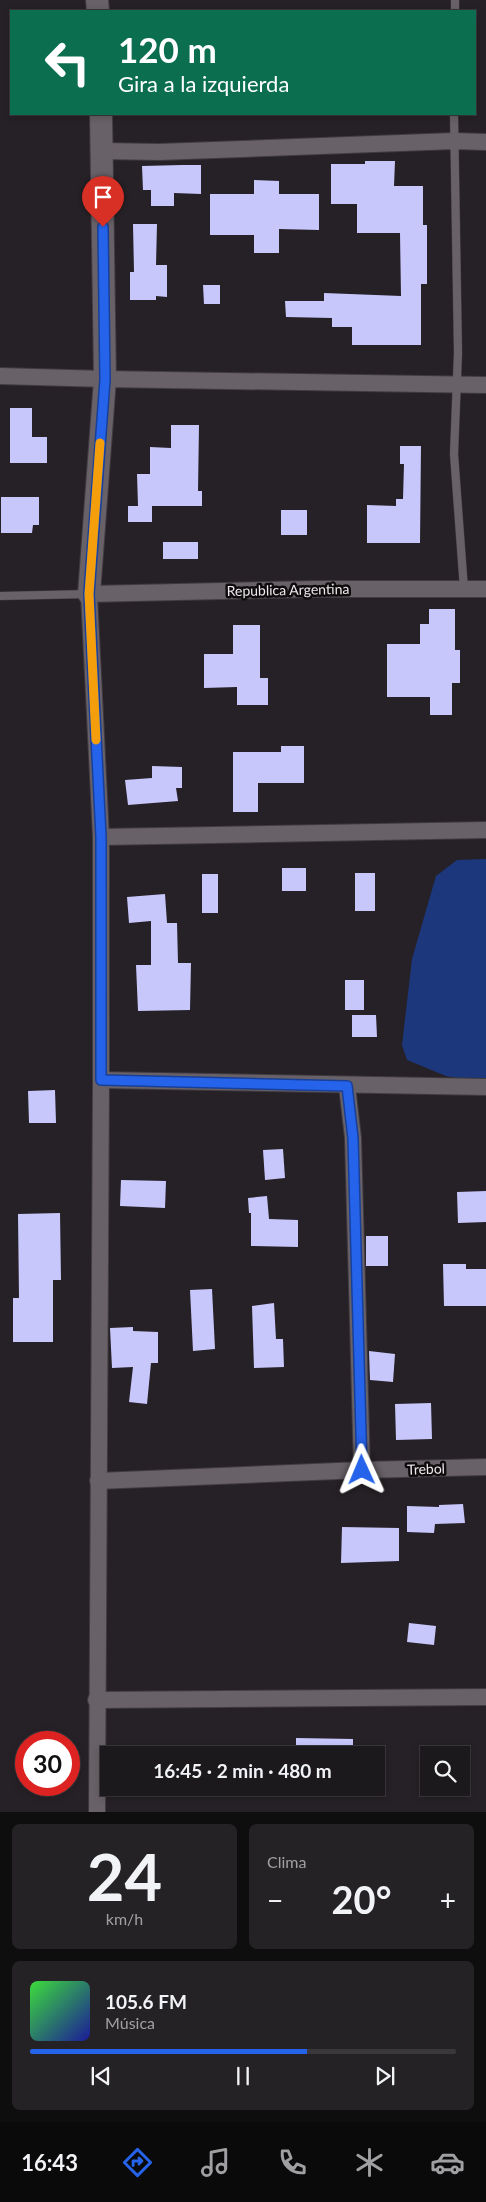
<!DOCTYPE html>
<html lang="es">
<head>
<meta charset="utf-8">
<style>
  :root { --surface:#1c191c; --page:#252225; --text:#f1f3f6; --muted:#a0a0a3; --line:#3a383b; --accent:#2563eb }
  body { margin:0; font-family:Lato,sans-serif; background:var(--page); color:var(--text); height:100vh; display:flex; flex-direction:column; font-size:19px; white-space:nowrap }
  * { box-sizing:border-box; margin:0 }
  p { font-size:16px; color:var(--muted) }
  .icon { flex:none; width:28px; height:28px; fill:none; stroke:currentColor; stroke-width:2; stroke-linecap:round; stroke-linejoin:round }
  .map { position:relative; height:1812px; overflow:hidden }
  .drawer { display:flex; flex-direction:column; gap:12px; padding:12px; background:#0f0e0f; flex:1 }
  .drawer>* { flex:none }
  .banner { position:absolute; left:10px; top:10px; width:466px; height:105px; border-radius:0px; box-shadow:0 2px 8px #0003,0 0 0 1px var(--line); background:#0b6e4f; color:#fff; overflow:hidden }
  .fabs { position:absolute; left:420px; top:1746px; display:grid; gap:10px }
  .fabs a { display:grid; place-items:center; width:50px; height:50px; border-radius:0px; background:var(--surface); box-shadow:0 2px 8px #0003,0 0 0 1px var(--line); font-size:25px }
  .speed { position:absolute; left:15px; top:1731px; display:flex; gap:10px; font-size:25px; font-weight:700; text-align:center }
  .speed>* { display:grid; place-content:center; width:65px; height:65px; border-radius:50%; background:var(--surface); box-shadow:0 2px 8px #0003,0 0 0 1px var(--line); line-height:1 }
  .speed .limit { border:8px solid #d22; background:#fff; color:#111 }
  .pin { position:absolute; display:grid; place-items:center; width:42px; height:42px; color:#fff; margin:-51px -21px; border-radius:50% 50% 50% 0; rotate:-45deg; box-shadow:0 0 5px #0007 }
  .pin .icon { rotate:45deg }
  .me { position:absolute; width:55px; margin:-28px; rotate:359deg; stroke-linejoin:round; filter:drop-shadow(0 0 4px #0008) }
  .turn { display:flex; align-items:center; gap:18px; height:105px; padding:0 25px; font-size:22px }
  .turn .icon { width:65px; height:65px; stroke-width:2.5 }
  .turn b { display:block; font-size:35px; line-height:42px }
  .big { font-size:38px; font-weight:700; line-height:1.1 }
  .drawer .card { flex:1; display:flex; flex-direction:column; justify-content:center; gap:8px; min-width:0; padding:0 18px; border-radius:8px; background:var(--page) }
  .drawer .dial { align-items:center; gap:0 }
  .dial b { font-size:65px; line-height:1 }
  .song { display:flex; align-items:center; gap:15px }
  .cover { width:60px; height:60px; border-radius:8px; background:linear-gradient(135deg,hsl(120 70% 55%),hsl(240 70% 35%)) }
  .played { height:5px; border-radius:2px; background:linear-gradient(90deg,var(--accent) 65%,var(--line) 65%) }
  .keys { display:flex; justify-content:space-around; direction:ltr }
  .heat { display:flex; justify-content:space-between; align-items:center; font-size:28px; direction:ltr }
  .drawer .tiles { flex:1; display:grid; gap:12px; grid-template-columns:1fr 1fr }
  .card:last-child { grid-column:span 2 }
  .trip { position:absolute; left:100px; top:1746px; width:285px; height:50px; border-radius:0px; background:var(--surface); box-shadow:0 2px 8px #0003,0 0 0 1px var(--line); font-weight:700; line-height:50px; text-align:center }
  .dock { display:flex; height:80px; justify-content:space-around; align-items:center; background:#0b0a0b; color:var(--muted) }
  .dock .icon { width:35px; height:35px }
  .dock .selected { color:var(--accent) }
  .dock b { font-size:22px; color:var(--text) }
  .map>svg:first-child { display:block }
  .water { fill:#1c377c }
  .building { fill:#c8c7fc }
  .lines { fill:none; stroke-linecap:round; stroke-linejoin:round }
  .lane-casing { stroke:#403b40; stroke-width:9 }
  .street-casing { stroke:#403b40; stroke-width:18 }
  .secondary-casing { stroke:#403b40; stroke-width:24 }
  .lane { stroke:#686167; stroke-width:8 }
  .street { stroke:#686167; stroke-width:16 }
  .secondary { stroke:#686167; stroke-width:22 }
  .route-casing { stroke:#184099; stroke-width:12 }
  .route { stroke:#2563eb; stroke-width:9 }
  .slow { stroke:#f59e0b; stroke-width:9 }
  .labels { text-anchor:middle; stroke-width:5; stroke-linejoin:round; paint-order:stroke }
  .street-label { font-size:14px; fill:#ede9ec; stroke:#0e0b0d }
</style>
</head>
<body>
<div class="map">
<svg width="486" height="1812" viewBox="0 0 486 1812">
  <rect width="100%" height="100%" fill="#262126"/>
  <path class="water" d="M486,859V1083L446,1076L407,1060L402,1045L412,959L436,876L457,860Z"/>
  <g class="building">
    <path d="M365,161H395L394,186H423V225H427V284H421V345H352V327H332V318L286,317L285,301H324V293L401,296L400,233H357V204H331V164H365Z"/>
    <path d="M182,165H201V194L174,193V206H151V190H143L142,166Z"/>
    <path d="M254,180L279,181V194H319V230L279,229V253H254V235H210V194H254Z"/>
    <path d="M133,224H157L156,265H167V297L156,296V300H130V272H134Z"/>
    <path d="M203,285H220V304H204Z"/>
    <path d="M10,408H32V437H47V463H10Z"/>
    <path d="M171,425H199L198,491H202V506H138L137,474H150V447L171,448Z"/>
    <path d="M400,446H421L420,543H367V505L396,506V499H403L404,464H400Z"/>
    <path d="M1,497H39V525H33L32,533H1Z"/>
    <rect x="128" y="506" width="24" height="16"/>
    <rect x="281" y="510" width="26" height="25"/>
    <rect x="163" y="542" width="35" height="17"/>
    <path d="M429,609H455V650H460V683H452V715H430V697H387V644H420V624H429Z"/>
    <path d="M233,625H260V678H268V705H237V687L204,688V654H233Z"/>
    <path d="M281,746H304V783H258V812H233V752H281Z"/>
    <path d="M152,766L182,767V788H176L178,801L128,805L125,780L152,778Z"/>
    <rect x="282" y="868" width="24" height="23"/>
    <rect x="355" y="873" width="20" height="38"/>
    <rect x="202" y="874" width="16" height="39"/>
    <path d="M165,894L167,923H177L178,963H191L190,1010L138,1011L136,965H151V921L129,923L127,897Z"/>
    <rect x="345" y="980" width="19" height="30"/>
    <path d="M352,1015H376L377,1037H352Z"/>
    <path d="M55,1090L56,1123H29L28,1091Z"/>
    <path d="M283,1149L285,1178L265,1180L263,1150Z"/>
    <path d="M121,1180L166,1181L165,1208L120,1206Z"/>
    <path d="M486,1191V1222L458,1223L457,1192Z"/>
    <path d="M267,1196L269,1219L298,1220V1247L251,1246V1213H249L248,1198Z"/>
    <path d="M60,1213L61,1280H53V1342H13V1298H19L18,1214Z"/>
    <rect x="366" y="1236" width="22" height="30"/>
    <path d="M443,1264H466V1269H486V1306H444Z"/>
    <path d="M212,1289L215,1349L193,1351L190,1290Z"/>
    <path d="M274,1303L276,1339H283L284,1367L254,1368L252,1306Z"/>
    <path d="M133,1327V1331L158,1332V1363H151L147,1404L129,1402L133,1367L112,1368L110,1328Z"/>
    <path d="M369,1351L395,1354L393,1382L370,1380Z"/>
    <path d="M431,1403L432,1439L396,1440L395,1404Z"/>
    <path d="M463,1504L465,1523L435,1524L434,1533L407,1532V1506L439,1507V1505Z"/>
    <path d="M342,1527L399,1528V1561L341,1563Z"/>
    <path d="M409,1623L436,1626L434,1645L407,1642Z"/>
    <path d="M296,1738L353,1739V1755H296Z"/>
  </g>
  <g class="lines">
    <g class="lane-casing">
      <g id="lane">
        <path d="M455,11V0"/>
        <path d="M454,114L458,353L454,454L464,589"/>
        <path d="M0,596L88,594"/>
      </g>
    </g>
    <g class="street-casing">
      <g id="street">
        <path d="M102,151L159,152L454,141L486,142"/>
        <path d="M0,376L105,379L486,385"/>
        <path d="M101,837L486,830"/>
        <path d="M101,1080L486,1087"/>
        <path d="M347,1086L353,1138L362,1470L486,1467"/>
        <path d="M98,1481L362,1470"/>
        <path d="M96,1700L486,1697"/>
        <path d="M97,1812L101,1080V837L89,594L316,589H486"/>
      </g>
    </g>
    <g class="secondary-casing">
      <g id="secondary">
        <path d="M97,0L98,11"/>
        <path d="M89,594L105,379L101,114"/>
      </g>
    </g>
    <use href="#lane" class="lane"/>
    <use href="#street" class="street"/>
    <use href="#secondary" class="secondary"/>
  </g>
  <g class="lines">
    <g class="route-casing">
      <path id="route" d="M103,227L105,380L89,594L101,837V1080L347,1086L353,1138L362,1470"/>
    </g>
    <use href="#route" class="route"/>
    <path class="slow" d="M96,740L89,594L100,443"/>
  </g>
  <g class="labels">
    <g class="street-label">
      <text transform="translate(288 590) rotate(-1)" y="5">Republica Argentina</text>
      <text transform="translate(426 1469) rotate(-2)" y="5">Trebol</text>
    </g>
  </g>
</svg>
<div class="fabs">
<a><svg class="icon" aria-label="search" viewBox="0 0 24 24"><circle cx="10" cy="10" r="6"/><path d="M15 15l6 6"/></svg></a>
</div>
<div class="speed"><div class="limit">30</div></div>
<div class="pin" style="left:103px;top:227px;background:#d93025"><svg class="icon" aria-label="arrive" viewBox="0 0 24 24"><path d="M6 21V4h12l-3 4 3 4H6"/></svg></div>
<svg class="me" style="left:362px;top:1470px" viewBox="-20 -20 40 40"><path d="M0-17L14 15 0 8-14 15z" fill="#2563eb" stroke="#fff" stroke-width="4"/></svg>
<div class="trip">16:45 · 2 min · 480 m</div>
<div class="banner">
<div class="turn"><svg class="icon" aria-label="left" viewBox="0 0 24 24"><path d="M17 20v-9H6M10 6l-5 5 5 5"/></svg><div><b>120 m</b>Gira a la izquierda</div></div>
</div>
</div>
<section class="drawer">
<div class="tiles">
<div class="card dial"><b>24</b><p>km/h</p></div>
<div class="card"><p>Clima</p>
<div class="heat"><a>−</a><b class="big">20°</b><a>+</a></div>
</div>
<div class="card">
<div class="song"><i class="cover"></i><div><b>105.6 FM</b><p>Música</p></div></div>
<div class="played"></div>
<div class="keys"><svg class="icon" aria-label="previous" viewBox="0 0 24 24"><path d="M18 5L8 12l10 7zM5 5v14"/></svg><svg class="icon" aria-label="pause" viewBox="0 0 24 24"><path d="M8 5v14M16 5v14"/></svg><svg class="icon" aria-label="next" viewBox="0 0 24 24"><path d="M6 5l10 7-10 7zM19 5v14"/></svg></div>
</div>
</div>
</section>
<nav class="dock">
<b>16:43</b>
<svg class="icon selected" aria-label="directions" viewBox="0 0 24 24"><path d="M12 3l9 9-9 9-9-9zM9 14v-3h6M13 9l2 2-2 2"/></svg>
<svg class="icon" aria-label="music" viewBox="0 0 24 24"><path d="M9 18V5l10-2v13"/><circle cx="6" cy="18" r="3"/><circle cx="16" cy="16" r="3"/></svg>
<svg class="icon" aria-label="phone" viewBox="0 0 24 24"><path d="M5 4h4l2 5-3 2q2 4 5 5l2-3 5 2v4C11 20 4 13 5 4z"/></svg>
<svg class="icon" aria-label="climate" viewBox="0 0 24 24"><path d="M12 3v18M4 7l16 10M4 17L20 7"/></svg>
<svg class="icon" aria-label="car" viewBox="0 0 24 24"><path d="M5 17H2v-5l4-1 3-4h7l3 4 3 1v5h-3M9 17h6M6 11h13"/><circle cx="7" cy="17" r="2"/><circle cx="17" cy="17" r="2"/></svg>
</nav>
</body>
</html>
